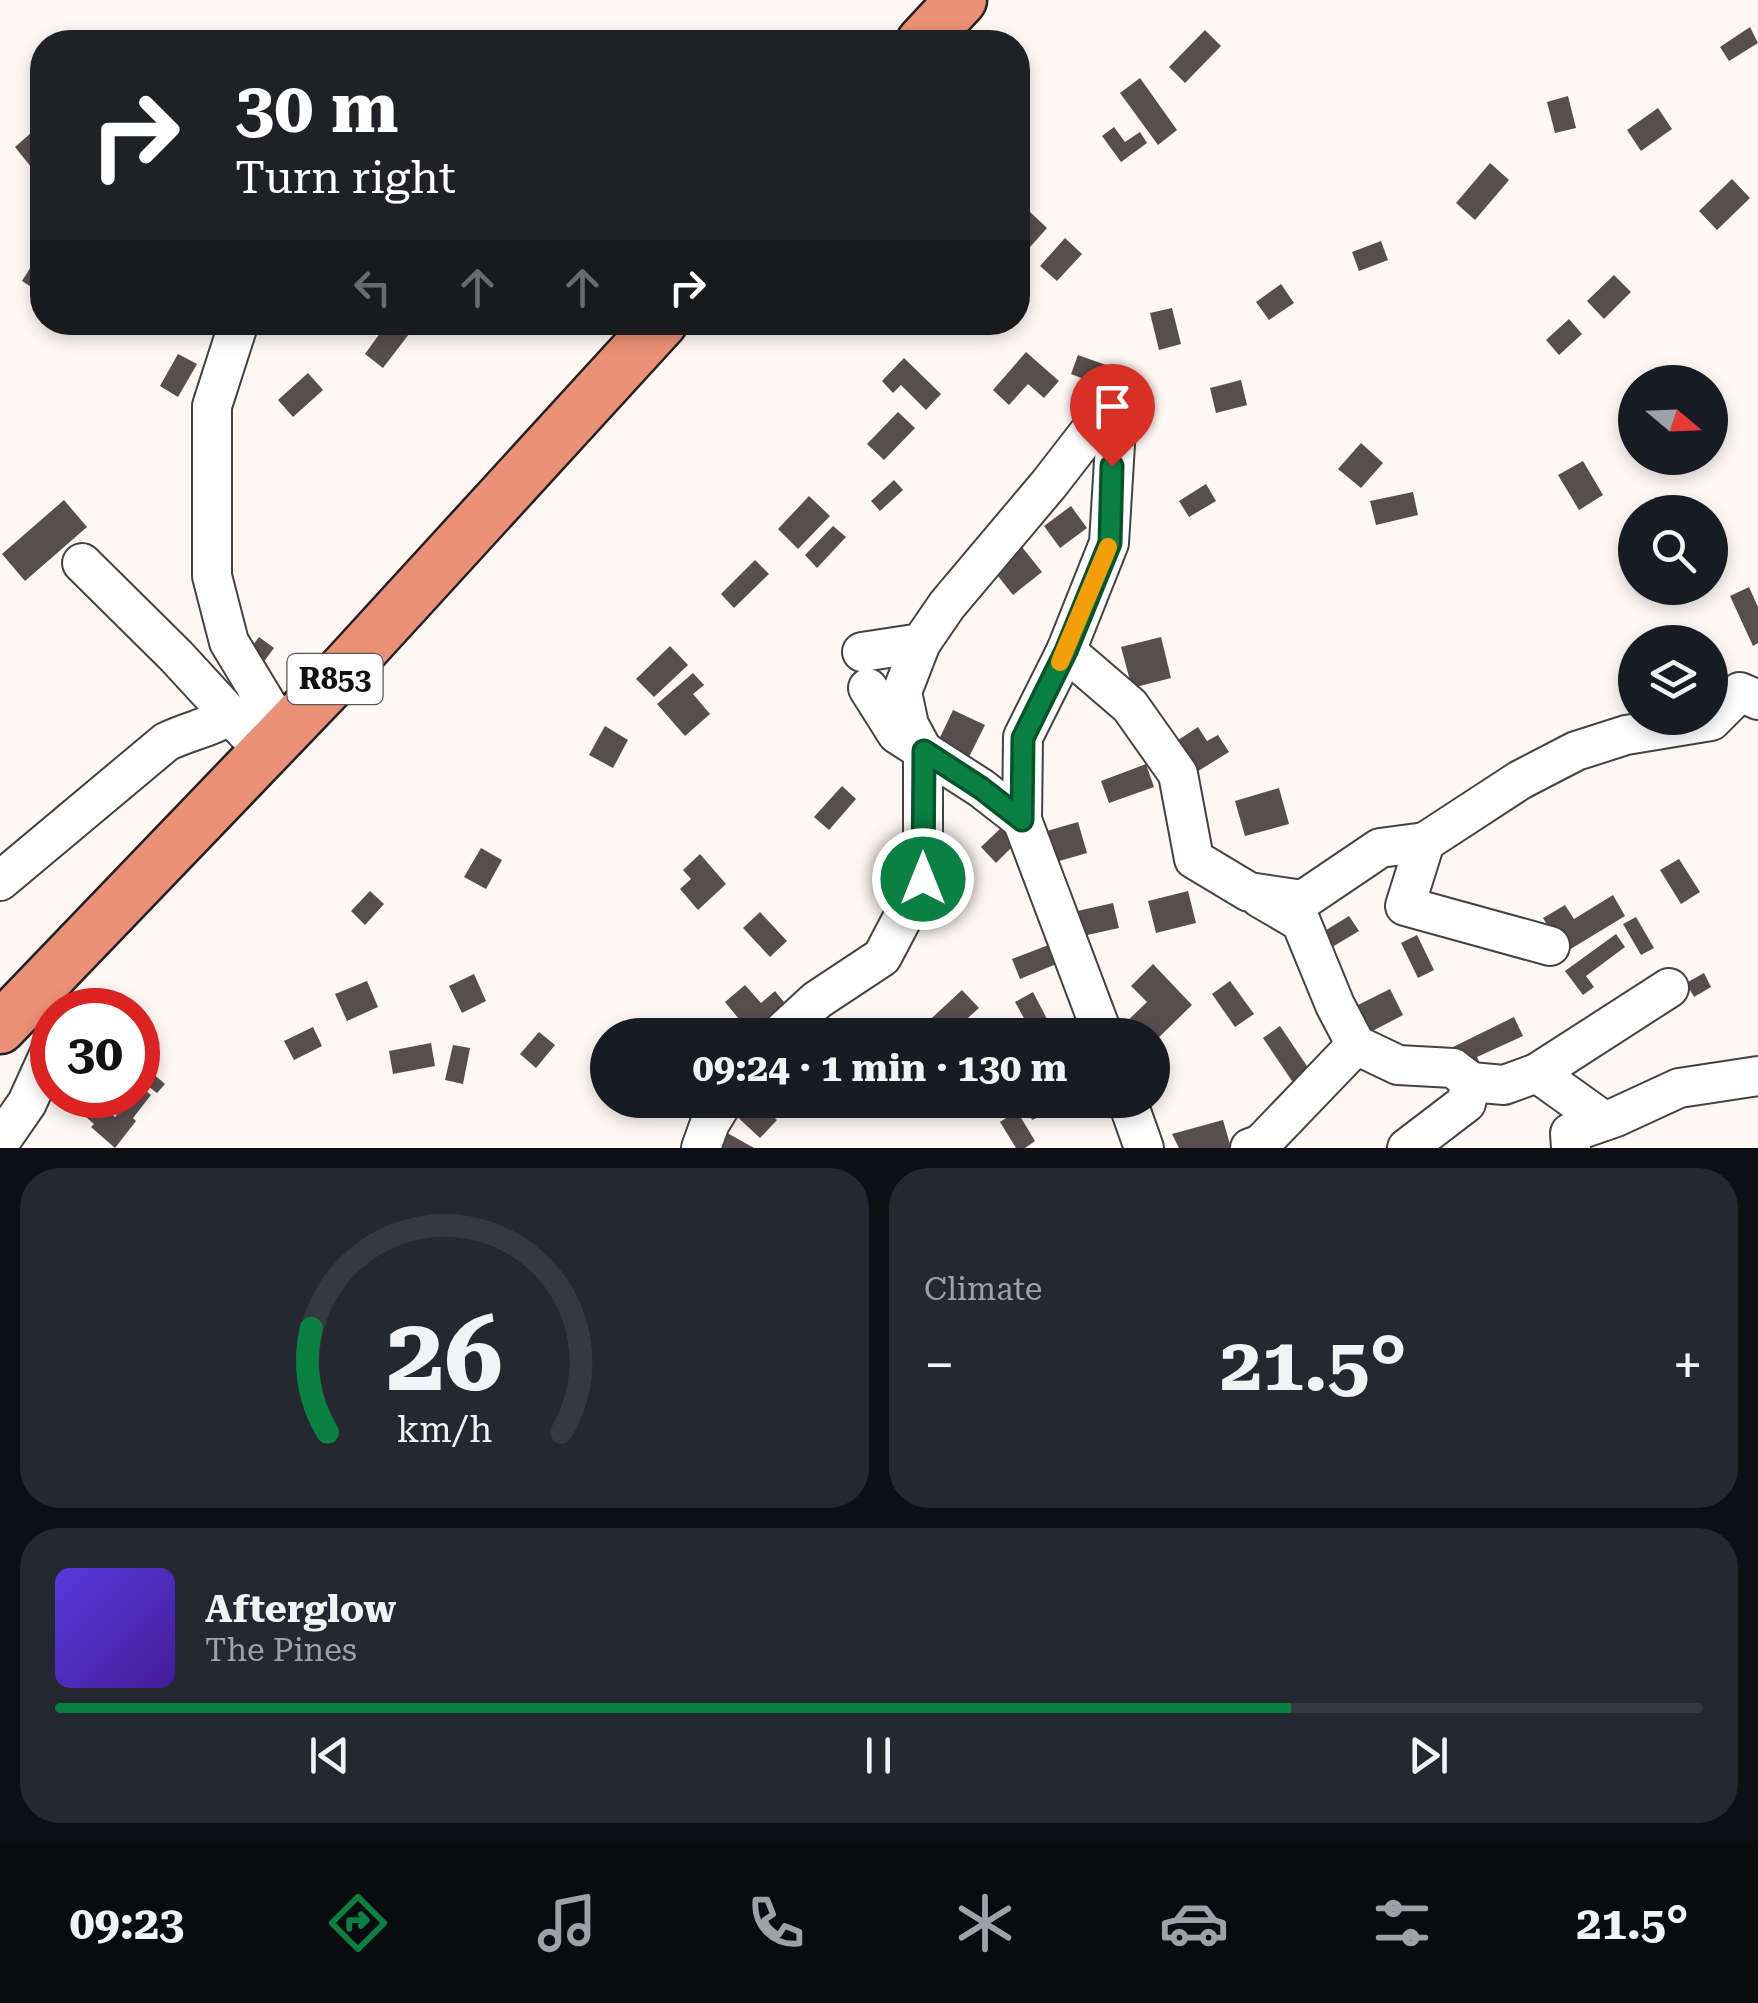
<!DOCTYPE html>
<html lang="en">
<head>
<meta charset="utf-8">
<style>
  :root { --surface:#171b24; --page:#242831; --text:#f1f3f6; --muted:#9ea1a6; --line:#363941; --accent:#0b8043 }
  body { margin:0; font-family:"Roboto Serif",serif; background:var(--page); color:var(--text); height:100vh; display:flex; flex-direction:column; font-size:38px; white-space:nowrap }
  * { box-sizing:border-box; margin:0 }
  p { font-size:32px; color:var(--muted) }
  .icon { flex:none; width:55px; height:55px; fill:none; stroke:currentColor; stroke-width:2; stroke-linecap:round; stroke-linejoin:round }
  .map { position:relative; height:1148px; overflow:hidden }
  .details { display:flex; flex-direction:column; gap:20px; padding:20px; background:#0d0f14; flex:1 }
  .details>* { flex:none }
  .top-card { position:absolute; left:30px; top:30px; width:1000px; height:305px; border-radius:40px; box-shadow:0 5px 15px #0003; background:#202124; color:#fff; overflow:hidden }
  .needle { width:65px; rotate:109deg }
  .fabs { position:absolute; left:1618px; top:365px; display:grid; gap:20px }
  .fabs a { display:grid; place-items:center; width:110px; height:110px; border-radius:50%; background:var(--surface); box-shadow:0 5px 15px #0003; font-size:50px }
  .speed { position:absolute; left:30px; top:988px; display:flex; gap:20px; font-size:50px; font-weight:700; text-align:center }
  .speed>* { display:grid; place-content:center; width:130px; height:130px; border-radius:50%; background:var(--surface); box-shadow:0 5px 15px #0003; line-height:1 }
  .speed .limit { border:15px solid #d22; background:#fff; color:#111 }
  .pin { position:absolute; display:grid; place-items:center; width:85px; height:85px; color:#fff; margin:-102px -42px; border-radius:50% 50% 50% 0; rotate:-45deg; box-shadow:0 0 10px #0007 }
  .pin .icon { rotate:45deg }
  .me { position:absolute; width:110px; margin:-55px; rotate:0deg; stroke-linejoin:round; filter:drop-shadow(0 0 8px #0008) }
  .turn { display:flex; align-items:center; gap:35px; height:210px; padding:0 40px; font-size:45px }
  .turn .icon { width:130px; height:130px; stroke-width:2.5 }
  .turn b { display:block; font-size:70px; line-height:85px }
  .lanes { display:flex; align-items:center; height:95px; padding:0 40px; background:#0003; justify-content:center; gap:50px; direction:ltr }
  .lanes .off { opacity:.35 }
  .big { font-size:75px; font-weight:700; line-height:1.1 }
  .details .card { flex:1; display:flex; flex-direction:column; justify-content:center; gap:15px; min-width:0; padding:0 35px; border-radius:40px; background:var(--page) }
  .details .dial { align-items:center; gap:0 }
  .dial svg { height:260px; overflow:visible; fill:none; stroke:var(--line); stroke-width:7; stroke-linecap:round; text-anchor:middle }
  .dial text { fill:var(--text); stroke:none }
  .song { display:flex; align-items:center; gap:30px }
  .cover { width:120px; height:120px; border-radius:15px; background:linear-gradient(135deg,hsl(250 70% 55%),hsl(260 70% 35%)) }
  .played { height:10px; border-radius:5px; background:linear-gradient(90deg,var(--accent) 75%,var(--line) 75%) }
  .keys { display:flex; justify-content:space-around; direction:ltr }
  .heat { display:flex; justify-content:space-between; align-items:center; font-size:55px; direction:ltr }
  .details .tiles { flex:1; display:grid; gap:20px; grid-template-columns:1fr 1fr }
  .card:last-child { grid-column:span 2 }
  .trip { position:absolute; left:590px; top:1018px; width:580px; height:100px; border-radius:50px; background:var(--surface); box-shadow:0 5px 15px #0003; font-weight:700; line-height:100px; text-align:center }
  .menu { display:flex; height:160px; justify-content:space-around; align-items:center; background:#090b0e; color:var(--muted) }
  .menu .icon { width:70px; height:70px }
  .menu .current { color:var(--accent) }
  .menu b { font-size:45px; color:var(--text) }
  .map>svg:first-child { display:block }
  .building { fill:#584d4f }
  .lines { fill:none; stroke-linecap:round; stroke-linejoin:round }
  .minor-casing { stroke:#434343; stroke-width:42 }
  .major-casing { stroke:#212121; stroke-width:55 }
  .minor { stroke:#fff; stroke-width:38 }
  .major { stroke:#eb9177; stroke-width:50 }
  .route-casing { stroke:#07532c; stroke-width:25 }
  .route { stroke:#0b8043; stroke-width:18 }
  .slow { stroke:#f59e0b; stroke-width:18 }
  .labels { text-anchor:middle; stroke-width:10; stroke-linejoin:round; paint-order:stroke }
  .shield { fill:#fff; stroke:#585858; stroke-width:2.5 }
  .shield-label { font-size:30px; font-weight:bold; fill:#101010 }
</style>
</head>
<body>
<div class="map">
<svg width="1758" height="1148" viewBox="0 0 1758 1148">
  <rect width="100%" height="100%" fill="#fef7f4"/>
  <g class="building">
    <path d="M1750,27L1758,43L1729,61L1720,47Z"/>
    <path d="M1205,30L1221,46L1185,83L1169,67Z"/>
    <path d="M1140,78L1177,130L1158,145L1120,93Z"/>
    <path d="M1568,96L1576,128L1555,133L1547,102Z"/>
    <path d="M1658,108L1672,129L1641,151L1627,130Z"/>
    <path d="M40,125L42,157L31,167L15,147Z"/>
    <path d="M1114,127L1125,142L1140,132L1147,143L1121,162L1102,136Z"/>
    <path d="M1490,163L1509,180L1475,220L1456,203Z"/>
    <path d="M1732,179L1750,198L1717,230L1699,211Z"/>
    <path d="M1030,212L1047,228L1022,256L1018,251V226Z"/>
    <path d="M1065,238L1082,254L1057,281L1040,266Z"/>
    <path d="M1381,241L1388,260L1359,271L1352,252Z"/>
    <path d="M42,249V294L22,281Z"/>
    <path d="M1614,275L1631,292L1604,319L1587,301Z"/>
    <path d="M1281,284L1294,303L1269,320L1256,302Z"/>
    <path d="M1172,308L1181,344L1159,350L1150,313Z"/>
    <path d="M1569,319L1582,334L1559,355L1546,340Z"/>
    <path d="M388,322L409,334L383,368L365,354Z"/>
    <path d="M1026,352L1059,381L1044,398L1028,384L1009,405L993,390Z"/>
    <path d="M178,354L197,364L178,397L160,386Z"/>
    <path d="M1078,355L1120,370L1112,390L1071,374Z"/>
    <path d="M904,358L941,394L926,410L901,385L893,393L882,381Z"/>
    <path d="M308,373L323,390L293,417L278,400Z"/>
    <path d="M1241,380L1247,405L1216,413L1210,388Z"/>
    <path d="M898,412L915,428L884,460L867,444Z"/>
    <path d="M1361,443L1383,463L1361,488L1338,469Z"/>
    <path d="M1583,461L1603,495L1579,510L1558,475Z"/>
    <path d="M894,480L903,490L880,511L871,501Z"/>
    <path d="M1206,484L1216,501L1189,517L1179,501Z"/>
    <path d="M1413,492L1418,515L1376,525L1370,501Z"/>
    <path d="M809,496L830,516L798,549L778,529Z"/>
    <path d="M64,500L87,527L25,581L2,554Z"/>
    <path d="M1071,506L1087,528L1060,548L1044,526Z"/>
    <path d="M833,526L846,537L817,568L805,555Z"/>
    <path d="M1022,547L1042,572L1013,595L994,571Z"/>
    <path d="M755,560L769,574L734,608L721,594Z"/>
    <path d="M1749,587L1758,607V643L1753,646L1730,596Z"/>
    <path d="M259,637L274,648L260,667L250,649Z"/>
    <path d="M1161,637L1171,678L1132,688L1121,647Z"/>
    <path d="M670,646L688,665L654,697L636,679Z"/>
    <path d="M693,673L704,685L693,694L710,714L685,736L657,704Z"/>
    <path d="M953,710L985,725L965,765L934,750Z"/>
    <path d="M605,726L628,740L613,768L589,755Z"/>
    <path d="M1198,727L1207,741L1218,735L1229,752L1195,773L1175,742Z"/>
    <path d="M1146,764L1154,787L1109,803L1101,781Z"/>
    <path d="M842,786L856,799L829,830L814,817Z"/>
    <path d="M1279,788L1289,824L1245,836L1235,801Z"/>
    <path d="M1078,822L1087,853L1049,864L1040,833Z"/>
    <path d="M1003,826L1018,841L996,863L981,847Z"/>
    <path d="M481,848L502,860L486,889L464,877Z"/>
    <path d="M700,854L726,884L698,910L680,889L691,879L683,870Z"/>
    <path d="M1679,859L1700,892L1681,904L1660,870Z"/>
    <path d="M370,891L384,904L365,925L351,911Z"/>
    <path d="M1188,891L1196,923L1156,933L1148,901Z"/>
    <path d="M1613,895L1625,916L1564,953L1543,918L1565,905L1574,919Z"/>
    <path d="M1113,903L1119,928L1078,937L1073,912Z"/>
    <path d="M760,912L787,941L770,957L743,928Z"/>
    <path d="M1349,916L1359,931L1327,950L1318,935Z"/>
    <path d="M1636,917L1654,948L1641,955L1623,924Z"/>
    <path d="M1616,934L1625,947L1586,976L1594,987L1583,995L1565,971Z"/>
    <path d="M1417,935L1434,970L1418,978L1401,943Z"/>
    <path d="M1059,941L1066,960L1020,979L1012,959Z"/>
    <path d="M1153,964L1192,1005L1152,1044V1035H1121L1117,1031L1147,1002L1131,986Z"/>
    <path d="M1704,973L1711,987L1694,997L1686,983Z"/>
    <path d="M474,974L486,1001L462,1013L449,986Z"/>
    <path d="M367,981L378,1007L347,1021L335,994Z"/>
    <path d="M1230,981L1254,1014L1235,1027L1212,994Z"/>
    <path d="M745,985L761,1003L775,991L793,1013L767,1035H752L725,1002Z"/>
    <path d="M1390,989L1403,1015L1363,1036L1350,1009Z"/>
    <path d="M962,990L979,1008L949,1035H926L920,1029Z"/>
    <path d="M1033,992L1047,1019L1030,1029L1015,1002Z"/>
    <path d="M1514,1017L1523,1036L1477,1057L1480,1064L1461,1073L1449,1049Z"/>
    <path d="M868,1020L883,1035H853Z"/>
    <path d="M1280,1026L1311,1072L1294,1084L1263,1038Z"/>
    <path d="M313,1027L322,1046L294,1060L284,1041Z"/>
    <path d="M539,1032L555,1045L536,1068L520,1054Z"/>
    <path d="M431,1043L435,1066L393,1074L389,1051Z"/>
    <path d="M453,1045L470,1048L463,1084L445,1080Z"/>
    <path d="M138,1061L165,1084L157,1093L149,1087L146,1091L151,1095L133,1118L136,1121L115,1148L91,1127L94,1124L80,1112L93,1095L112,1110L110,1113L115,1117L119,1112L113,1107L123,1095H138Z"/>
    <path d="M626,1100H653L641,1113Z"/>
    <path d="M742,1100H755L777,1120L760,1138L732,1112Z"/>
    <path d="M1023,1100H1042L1048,1113L1032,1120Z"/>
    <path d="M1017,1111L1035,1141L1025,1148H1016L1000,1122Z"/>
    <path d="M1223,1120L1231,1148H1179L1172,1134Z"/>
    <path d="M722,1130L754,1148H713Z"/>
  </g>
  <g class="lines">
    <g class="minor-casing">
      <g id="minor">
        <path d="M239,322L212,406V576L229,642L284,733"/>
        <path d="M82,563L176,656L247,733"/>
        <path d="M1066,651L1130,706L1178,774L1194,859L1249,892L1303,900L1380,848L1425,842"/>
        <path d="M862,652L921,643L947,605L1049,484L1118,395"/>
        <path d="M868,688L897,734L981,788L1022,820L1023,737L1066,651L1109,543L1118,395"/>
        <path d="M1022,820L1103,1035"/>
        <path d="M0,881L166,742C188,731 213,727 232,714"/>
        <path d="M1260,898L1301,922L1335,1005L1356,1045"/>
        <path d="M1550,946L1405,906L1425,842L1520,780L1576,751L1626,735L1711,721L1740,692L1758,700"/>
        <path d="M779,1035L817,1000L882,957L923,879V751L909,725L902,692L921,643"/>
        <path d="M1537,1073L1669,988"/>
        <path d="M1471,1082L1504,1085L1537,1073L1604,1121"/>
        <path d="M1127,1100L1144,1148"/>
        <path d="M0,1142L27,1103L52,1048"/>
        <path d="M701,1148L710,1123L724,1100"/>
        <path d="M1250,1148L1261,1144L1356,1045L1398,1065L1453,1068L1471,1082L1466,1103L1407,1148"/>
        <path d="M1571,1148L1570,1133L1616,1117L1679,1088L1758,1076"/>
      </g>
    </g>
    <g class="major-casing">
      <g id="major">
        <path d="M922,42L961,0"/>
        <path d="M0,1028L339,675L662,322"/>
      </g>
    </g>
    <use href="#minor" class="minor"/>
    <use href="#major" class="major"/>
  </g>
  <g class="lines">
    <g class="route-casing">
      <path id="route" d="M923,879L924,751L981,788L1022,820L1023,738L1066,651L1110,543L1112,466"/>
    </g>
    <use href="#route" class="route"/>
    <path class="slow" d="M1060,662L1108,547"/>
  </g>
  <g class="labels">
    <rect class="shield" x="287.5" y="654" width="95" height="50" rx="8"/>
    <g class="shield-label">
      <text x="335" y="689">R853</text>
    </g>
  </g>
</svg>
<div class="fabs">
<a><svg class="needle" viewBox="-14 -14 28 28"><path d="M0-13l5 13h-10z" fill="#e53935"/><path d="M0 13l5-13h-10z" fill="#9ea1a6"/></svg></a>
<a><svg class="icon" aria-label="search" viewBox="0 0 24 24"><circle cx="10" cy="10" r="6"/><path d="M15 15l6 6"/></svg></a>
<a><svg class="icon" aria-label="layers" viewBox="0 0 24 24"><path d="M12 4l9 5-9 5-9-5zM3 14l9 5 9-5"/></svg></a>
</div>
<div class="speed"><div class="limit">30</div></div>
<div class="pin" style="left:1112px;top:466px;background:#d93025"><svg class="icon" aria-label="arrive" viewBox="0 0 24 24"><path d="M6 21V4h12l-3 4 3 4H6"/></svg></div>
<svg class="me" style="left:923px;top:879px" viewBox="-20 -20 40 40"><circle r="17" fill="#0b8043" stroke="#fff" stroke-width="3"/><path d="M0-11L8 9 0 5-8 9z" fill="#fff"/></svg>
<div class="trip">09:24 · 1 min · 130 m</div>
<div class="top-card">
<div class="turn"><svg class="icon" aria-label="right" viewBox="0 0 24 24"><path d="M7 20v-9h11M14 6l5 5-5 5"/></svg><div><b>30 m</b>Turn right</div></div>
<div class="lanes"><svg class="icon off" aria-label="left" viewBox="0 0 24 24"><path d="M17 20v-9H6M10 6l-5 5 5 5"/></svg><svg class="icon off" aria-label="ahead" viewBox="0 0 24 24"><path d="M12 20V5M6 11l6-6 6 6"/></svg><svg class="icon off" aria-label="ahead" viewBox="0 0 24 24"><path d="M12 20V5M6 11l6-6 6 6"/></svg><svg class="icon" aria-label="right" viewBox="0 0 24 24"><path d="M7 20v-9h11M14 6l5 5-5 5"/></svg></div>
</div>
</div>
<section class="details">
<div class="tiles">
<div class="card dial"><svg viewBox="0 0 100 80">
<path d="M14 69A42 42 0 1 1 86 69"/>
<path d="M14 69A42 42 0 0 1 9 37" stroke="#0b8043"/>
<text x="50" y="56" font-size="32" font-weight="700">26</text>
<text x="50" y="72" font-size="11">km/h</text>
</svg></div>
<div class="card"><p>Climate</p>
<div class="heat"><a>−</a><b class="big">21.5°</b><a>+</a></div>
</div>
<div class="card">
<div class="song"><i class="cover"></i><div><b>Afterglow</b><p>The Pines</p></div></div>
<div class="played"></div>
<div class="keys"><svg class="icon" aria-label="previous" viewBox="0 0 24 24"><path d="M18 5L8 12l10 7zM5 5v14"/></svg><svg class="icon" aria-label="pause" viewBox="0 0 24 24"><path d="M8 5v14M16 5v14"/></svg><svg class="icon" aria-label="next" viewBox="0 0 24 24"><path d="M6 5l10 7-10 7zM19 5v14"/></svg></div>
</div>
</div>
</section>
<nav class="menu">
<b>09:23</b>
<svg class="icon current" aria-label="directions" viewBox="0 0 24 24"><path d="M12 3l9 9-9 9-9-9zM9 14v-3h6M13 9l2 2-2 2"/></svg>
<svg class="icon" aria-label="music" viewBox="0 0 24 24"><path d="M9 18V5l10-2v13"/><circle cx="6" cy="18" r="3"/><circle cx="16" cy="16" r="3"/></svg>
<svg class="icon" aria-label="phone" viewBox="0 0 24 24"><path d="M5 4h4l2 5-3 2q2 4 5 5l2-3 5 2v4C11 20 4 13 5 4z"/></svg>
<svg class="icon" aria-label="climate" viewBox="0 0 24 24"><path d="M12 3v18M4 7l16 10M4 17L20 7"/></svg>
<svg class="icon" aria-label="car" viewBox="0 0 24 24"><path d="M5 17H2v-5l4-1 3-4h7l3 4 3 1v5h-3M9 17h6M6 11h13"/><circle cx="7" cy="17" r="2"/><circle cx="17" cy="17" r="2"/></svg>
<svg class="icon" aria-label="filters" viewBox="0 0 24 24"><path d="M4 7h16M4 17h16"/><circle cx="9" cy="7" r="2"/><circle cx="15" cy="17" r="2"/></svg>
<b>21.5°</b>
</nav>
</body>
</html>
